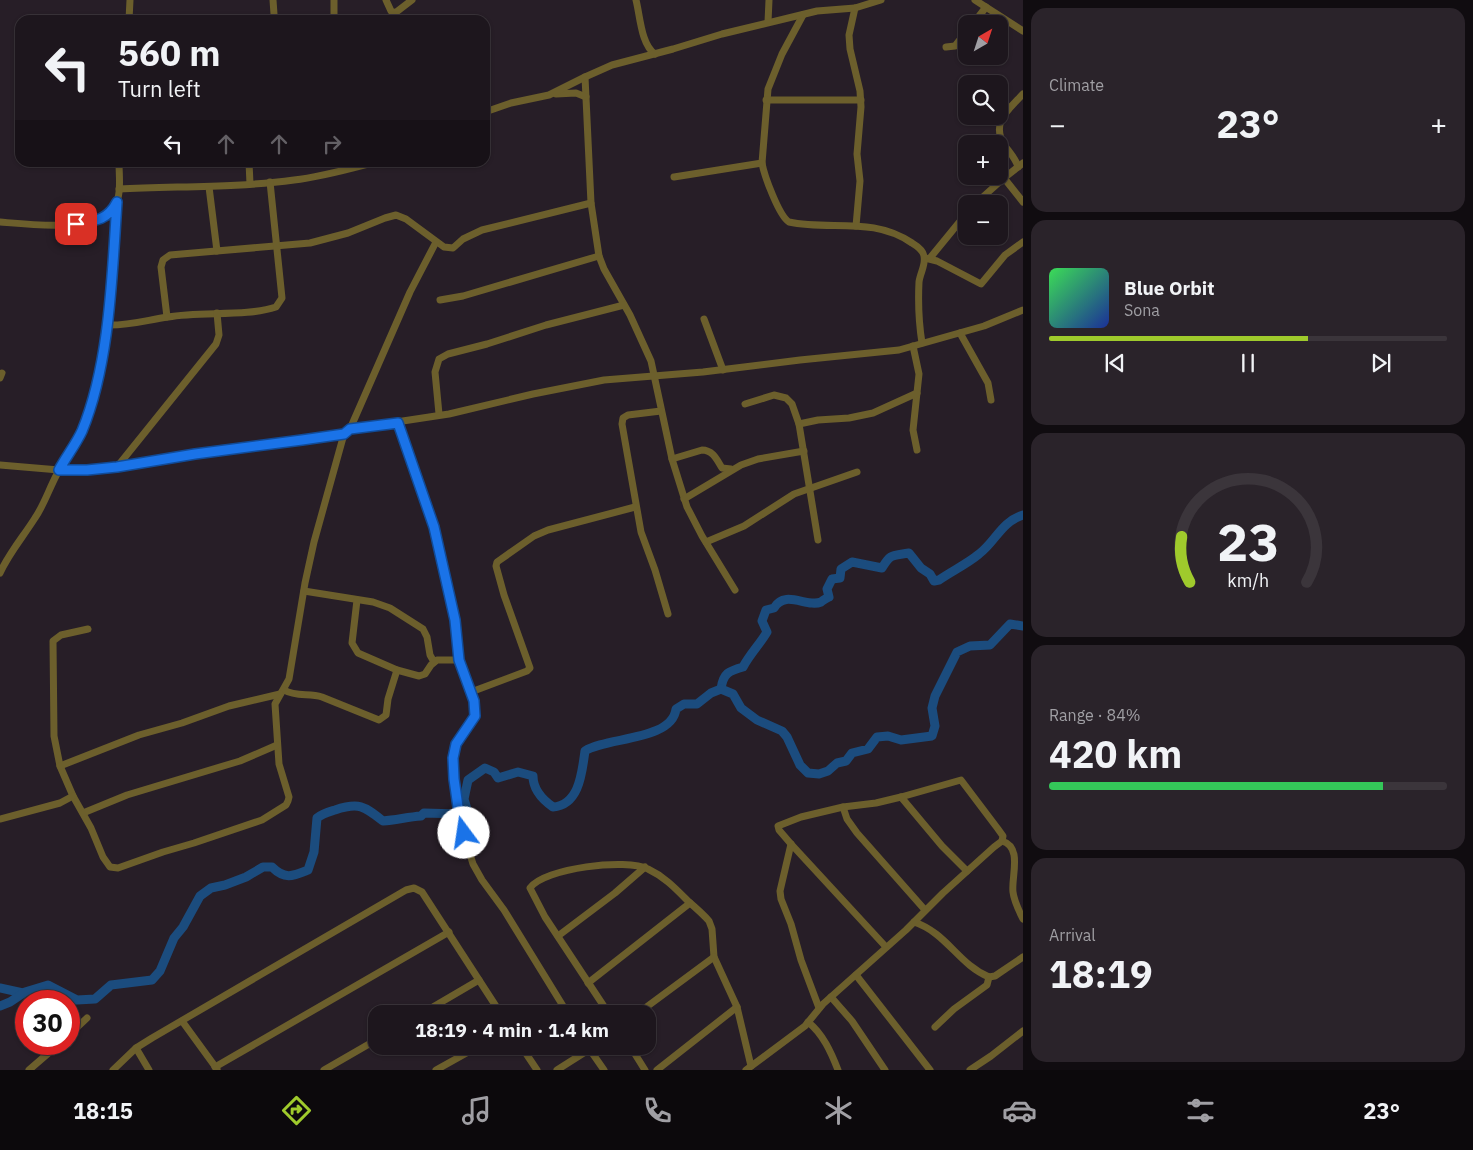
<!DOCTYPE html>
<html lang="en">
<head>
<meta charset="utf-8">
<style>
  :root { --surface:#1d161d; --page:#2a232a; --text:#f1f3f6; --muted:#a09fa4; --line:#3b353b; --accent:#9fca2c }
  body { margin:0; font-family:"IBM Plex Sans",sans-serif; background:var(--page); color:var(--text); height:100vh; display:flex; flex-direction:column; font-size:19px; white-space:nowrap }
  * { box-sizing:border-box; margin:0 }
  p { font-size:16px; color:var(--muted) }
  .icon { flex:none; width:28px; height:28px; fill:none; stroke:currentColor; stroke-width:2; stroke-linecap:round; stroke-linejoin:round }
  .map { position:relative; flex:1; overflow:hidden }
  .drawer { display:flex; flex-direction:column; gap:8px; padding:8px; background:#100c10; width:450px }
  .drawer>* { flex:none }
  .hud { position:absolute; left:15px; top:15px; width:475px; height:152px; border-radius:15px; box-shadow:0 1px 4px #0004,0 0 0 1px var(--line); background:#1d161d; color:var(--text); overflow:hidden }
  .needle { width:32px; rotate:39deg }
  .buttons { position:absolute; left:958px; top:15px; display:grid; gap:10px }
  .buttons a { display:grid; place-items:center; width:50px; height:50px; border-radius:10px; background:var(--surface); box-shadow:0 1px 4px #0004,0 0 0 1px var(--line); font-size:25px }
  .speed { position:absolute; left:15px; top:990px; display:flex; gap:10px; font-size:25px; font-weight:700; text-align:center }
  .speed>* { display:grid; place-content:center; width:65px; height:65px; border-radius:50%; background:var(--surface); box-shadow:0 1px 4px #0004,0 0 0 1px var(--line); line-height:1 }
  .speed .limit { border:8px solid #d22; background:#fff; color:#111 }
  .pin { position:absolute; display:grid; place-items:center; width:42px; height:42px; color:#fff; margin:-21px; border-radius:10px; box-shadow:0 2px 8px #0006 }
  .me { position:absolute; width:55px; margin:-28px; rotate:346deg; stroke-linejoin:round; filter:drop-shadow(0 0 4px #0008) }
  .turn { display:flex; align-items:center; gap:18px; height:105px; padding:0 20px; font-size:22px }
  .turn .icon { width:65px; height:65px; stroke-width:2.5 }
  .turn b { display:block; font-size:35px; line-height:42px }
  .lanes { display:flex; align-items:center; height:48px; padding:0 20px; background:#0003; justify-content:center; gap:25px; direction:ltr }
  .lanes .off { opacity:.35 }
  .big { font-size:38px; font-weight:700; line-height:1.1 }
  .drawer .card { flex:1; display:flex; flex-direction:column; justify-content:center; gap:8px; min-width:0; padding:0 18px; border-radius:15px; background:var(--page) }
  .drawer .dial { align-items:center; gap:0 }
  .dial svg { height:130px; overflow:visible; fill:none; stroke:var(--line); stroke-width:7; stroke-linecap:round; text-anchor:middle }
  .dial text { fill:var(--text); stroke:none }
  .song { display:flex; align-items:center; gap:15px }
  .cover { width:60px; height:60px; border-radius:8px; background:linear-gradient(135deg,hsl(130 70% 55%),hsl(230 70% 35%)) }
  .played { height:5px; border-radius:2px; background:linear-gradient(90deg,var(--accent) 65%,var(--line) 65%) }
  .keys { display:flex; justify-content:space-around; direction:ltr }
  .heat { display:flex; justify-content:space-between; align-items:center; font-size:28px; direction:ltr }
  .charge { height:8px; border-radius:4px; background:linear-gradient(90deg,#34c759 84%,var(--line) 0) }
  .trip { position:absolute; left:368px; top:1005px; width:288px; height:50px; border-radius:15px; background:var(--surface); box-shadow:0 1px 4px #0004,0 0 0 1px var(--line); font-weight:700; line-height:50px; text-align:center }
  .tab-bar { display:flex; height:80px; justify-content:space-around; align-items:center; background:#0c090c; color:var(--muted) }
  .tab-bar .icon { width:35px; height:35px }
  .tab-bar .current { color:var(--accent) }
  .tab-bar b { font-size:22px; color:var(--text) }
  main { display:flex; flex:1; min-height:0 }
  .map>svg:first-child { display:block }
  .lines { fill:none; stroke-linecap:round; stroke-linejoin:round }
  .river { stroke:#1b4c7e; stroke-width:9 }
  .minor { stroke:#6c5f2c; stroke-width:7 }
  .route-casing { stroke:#114b97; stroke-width:12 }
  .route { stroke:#1a73e8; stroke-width:9 }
</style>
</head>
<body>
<main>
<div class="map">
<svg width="1023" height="1070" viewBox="0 0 1023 1070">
  <rect width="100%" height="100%" fill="#271e27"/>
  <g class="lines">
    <g class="river">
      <path d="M721,689C723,673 729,671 743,667C750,654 760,644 767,632L762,621L766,610L774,608C785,589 807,608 821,602C824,600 826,598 829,597L827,589L832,579L840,578L841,569L852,562L882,568C891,553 892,556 909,553L921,568L930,574L934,581L939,580C952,571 967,564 979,554C996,541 1001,522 1023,515"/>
      <path d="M0,988L23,993"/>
      <path d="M0,1006L10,1002L25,992L48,985L77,1000L95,999L111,985L152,980L160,971L174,938L183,927L200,896L211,888L225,885L246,877L263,867H272C285,880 293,876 308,870L314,852L317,818C323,813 328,812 335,810C359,802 364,806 383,821C396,820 408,817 421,816L424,813L459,814L464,813L467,809L464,799L468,780L485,768L494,772L498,778L518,772L533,776C533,789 543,800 553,807C580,805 582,771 585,751C606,737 672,741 676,709L684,704H697L711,693L721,689L733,694L741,708L757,720L782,731L787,737L800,765L808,773L819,774L828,771L837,763L846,761L852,753L868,749L877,737L888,736L901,740L932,736L935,726L932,708L935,696L957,652L970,646L990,645L1010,624L1023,626"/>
    </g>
    <g class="minor">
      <path d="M273,0L274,14L273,20"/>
      <path d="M386,0L391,11L395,13L412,0"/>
      <path d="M636,0C640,15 641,45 655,54"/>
      <path d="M975,0L1023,31"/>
      <path d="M855,8L849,35L850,49L860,91L861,107L857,154L860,181L856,226"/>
      <path d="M803,15L782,54L768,89L762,163C764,175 779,216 789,222C830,231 873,216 912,243C917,246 923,250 924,256C926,265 920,273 919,282C918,302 919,324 922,343"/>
      <path d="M129,20L130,0"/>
      <path d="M334,20V0"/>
      <path d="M768,22L769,0"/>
      <path d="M973,24L986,7"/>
      <path d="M946,47L955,46L966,32"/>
      <path d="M585,77L591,203L599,256L604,269L630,315L651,361L672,459L687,507L702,536L735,590"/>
      <path d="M556,94L576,93L586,97"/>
      <path d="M766,100H861"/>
      <path d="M485,112L511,103L549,95L585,77L612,65L673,49L722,34L817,11L855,8L881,0"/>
      <path d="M249,162L250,184"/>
      <path d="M1018,167C1016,159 1010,153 1005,146C990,123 1008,110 1023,94"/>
      <path d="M674,177L762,163"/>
      <path d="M1004,178L1023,163"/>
      <path d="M209,187L217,251"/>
      <path d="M119,189C177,186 236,188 294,180C321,177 349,169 376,162"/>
      <path d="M975,204L1004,178L1023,202"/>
      <path d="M0,222C25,224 100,233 114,208C122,195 119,177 119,162"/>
      <path d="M925,258L937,261L981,284L1005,255L1023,242"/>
      <path d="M930,258L966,214"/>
      <path d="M440,300L463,296L599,256"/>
      <path d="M167,317L161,267L163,260L170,255L310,243L348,233L385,218L396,215L406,219L444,247L453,248L463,239L482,230L591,203"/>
      <path d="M704,319L723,370"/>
      <path d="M106,325C128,326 147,320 168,317C201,311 246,317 276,307L282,298L270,182"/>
      <path d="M960,333L988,383L991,400"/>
      <path d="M913,346L919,374L913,430L917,450"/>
      <path d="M0,378L2,373"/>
      <path d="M745,404L774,395L786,398L792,404L799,424L818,540"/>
      <path d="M661,411L628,415L623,418L622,424L641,532L655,570L668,614"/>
      <path d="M439,414L435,372L439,359L448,354L487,344L546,325L624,305"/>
      <path d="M399,423L434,527L455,620L459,660L474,701L475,716L456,744L453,758L454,779L459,814L469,851L473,864L482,880L504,910L568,1014"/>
      <path d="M799,424L818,420L849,418L873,413L917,393"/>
      <path d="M350,429L410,292L436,242"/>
      <path d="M672,459L702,450C713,450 717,460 722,468L731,469"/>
      <path d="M0,465L59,470H87L302,440L344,434L350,429L449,414L533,394L604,380L703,372L800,360L899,350L984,326L1023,310"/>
      <path d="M117,467L216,344L219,335L217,313"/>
      <path d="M684,499L741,465L758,459L804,451"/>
      <path d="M706,542L744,526L794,494L857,472"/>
      <path d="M0,573C9,553 23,537 35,518C44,505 49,489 57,474C64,460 75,446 81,431C110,364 111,274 117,202"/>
      <path d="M304,591L373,602L390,608L423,629L427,637L430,655L434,662"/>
      <path d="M357,600L352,643L358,653L397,670L419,676L425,674L431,665L437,660H459"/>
      <path d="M88,629L61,635L53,641L54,736L60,766L73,796L91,828L103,857L110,867L118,868L163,852L194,843L262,820L286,805L288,801L289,797L279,764L275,704L289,679L305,583L314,542L344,434"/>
      <path d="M284,690C296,697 309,693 322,697L379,720L386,715L388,699L397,670"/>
      <path d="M471,692L527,671L530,668L504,595L496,566L497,562L534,536L548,530L635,507"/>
      <path d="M60,766L139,735L182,723L229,706L280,694"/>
      <path d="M901,797L942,846L967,871"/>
      <path d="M843,807L847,819L857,833L925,910"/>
      <path d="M83,813L127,795L240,761L277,745"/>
      <path d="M0,819L60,803L73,796"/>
      <path d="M1002,841C1023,847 1011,877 1013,892C1014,901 1019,911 1023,919"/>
      <path d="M791,844L780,891L781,899L791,924L801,960L819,1008"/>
      <path d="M914,922C947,933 958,964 989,977L995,976L1023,957"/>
      <path d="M558,936L615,893L645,867"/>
      <path d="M856,975L930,1070"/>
      <path d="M588,983L690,903"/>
      <path d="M831,997L852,1021L885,1070"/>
      <path d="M421,1014L479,980"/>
      <path d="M609,1014L545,917L530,888C544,868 627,858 648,869C665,877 676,889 689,902C696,908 703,914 709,921L712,929L714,957L737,1007L751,1066"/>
      <path d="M637,1014L714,957"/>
      <path d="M182,1021L217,1069"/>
      <path d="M808,1022C823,1034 831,1052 838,1070"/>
      <path d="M935,1027L954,1009L987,985L989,977"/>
      <path d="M69,1035L87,1018"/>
      <path d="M521,1046L537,1070"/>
      <path d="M630,1046L645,1070"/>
      <path d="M588,1047L604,1070"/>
      <path d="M136,1048L149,1070"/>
      <path d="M215,1067L449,932"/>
      <path d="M29,1070L59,1044"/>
      <path d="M113,1070L136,1048L152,1038L406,890L414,888L422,892L501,1014"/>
      <path d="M324,1070L376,1040"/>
      <path d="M436,1070L479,1046"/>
      <path d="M557,1070L590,1049"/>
      <path d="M657,1070L737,1007"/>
      <path d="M746,1070L805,1026L823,1004L906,930L943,893L994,847L1002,841L1003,836L998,829L961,780L901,797L876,803L843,807L801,817L778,826L779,830L791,844L886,947"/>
      <path d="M970,1070L991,1056L1023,1031"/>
    </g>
  </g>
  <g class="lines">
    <g class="route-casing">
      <path id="route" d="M76,224C95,221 108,220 117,202C112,275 110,363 82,431C76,444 66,457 59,470H87L117,467L195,454L302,440L344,434L350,429L398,423L434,527L455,620L459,660L474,701L475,716L456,744L453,758L454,779L459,814L464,833"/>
    </g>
    <use href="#route" class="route"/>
  </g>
</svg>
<div class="buttons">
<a><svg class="needle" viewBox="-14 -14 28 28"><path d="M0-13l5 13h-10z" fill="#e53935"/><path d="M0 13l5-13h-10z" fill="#a09fa4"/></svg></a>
<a><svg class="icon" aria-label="search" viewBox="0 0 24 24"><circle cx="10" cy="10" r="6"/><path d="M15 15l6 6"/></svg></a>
<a>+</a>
<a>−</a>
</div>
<div class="speed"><div class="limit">30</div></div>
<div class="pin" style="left:76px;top:224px;background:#d93025"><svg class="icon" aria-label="arrive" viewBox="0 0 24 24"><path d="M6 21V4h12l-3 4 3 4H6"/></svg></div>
<svg class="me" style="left:464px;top:833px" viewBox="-20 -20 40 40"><circle r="19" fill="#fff"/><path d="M0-13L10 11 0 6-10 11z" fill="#1a73e8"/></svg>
<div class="trip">18:19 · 4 min · 1.4 km</div>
<div class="hud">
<div class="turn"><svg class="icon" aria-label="left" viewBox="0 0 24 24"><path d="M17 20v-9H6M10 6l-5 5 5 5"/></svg><div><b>560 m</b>Turn left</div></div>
<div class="lanes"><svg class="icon" aria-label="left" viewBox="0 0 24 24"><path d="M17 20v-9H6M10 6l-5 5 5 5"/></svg><svg class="icon off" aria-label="ahead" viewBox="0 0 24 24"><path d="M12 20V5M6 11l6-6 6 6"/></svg><svg class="icon off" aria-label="ahead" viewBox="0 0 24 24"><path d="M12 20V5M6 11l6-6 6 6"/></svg><svg class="icon off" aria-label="right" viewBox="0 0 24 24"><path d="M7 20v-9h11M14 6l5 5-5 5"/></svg></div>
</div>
</div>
<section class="drawer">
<div class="card"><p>Climate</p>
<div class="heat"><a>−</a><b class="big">23°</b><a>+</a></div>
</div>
<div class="card">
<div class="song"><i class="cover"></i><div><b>Blue Orbit</b><p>Sona</p></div></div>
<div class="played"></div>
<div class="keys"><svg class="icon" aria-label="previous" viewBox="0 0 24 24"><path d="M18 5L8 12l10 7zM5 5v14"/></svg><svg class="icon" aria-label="pause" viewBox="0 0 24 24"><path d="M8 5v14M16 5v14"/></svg><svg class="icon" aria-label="next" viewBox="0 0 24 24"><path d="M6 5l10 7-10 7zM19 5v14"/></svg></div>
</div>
<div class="card dial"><svg viewBox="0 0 100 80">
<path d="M14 69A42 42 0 1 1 86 69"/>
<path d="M14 69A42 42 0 0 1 9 41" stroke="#9fca2c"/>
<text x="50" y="56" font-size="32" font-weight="700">23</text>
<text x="50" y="72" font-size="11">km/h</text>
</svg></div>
<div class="card"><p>Range · 84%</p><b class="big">420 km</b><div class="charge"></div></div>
<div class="card"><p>Arrival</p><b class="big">18:19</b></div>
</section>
</main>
<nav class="tab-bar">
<b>18:15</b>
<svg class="icon current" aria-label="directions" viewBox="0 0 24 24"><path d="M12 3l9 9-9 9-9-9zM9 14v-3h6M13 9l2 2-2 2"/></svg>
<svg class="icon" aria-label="music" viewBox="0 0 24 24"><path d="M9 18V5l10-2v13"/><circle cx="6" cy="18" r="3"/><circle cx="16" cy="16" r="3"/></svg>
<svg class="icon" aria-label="phone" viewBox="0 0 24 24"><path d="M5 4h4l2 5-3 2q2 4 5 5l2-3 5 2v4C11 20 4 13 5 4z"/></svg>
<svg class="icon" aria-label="climate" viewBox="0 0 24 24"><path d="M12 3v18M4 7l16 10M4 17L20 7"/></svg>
<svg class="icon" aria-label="car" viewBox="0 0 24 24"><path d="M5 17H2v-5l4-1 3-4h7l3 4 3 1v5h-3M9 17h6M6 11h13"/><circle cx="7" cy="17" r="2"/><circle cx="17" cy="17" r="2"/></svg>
<svg class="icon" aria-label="filters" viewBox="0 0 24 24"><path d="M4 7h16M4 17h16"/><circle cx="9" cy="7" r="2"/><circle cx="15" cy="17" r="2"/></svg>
<b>23°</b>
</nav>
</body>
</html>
